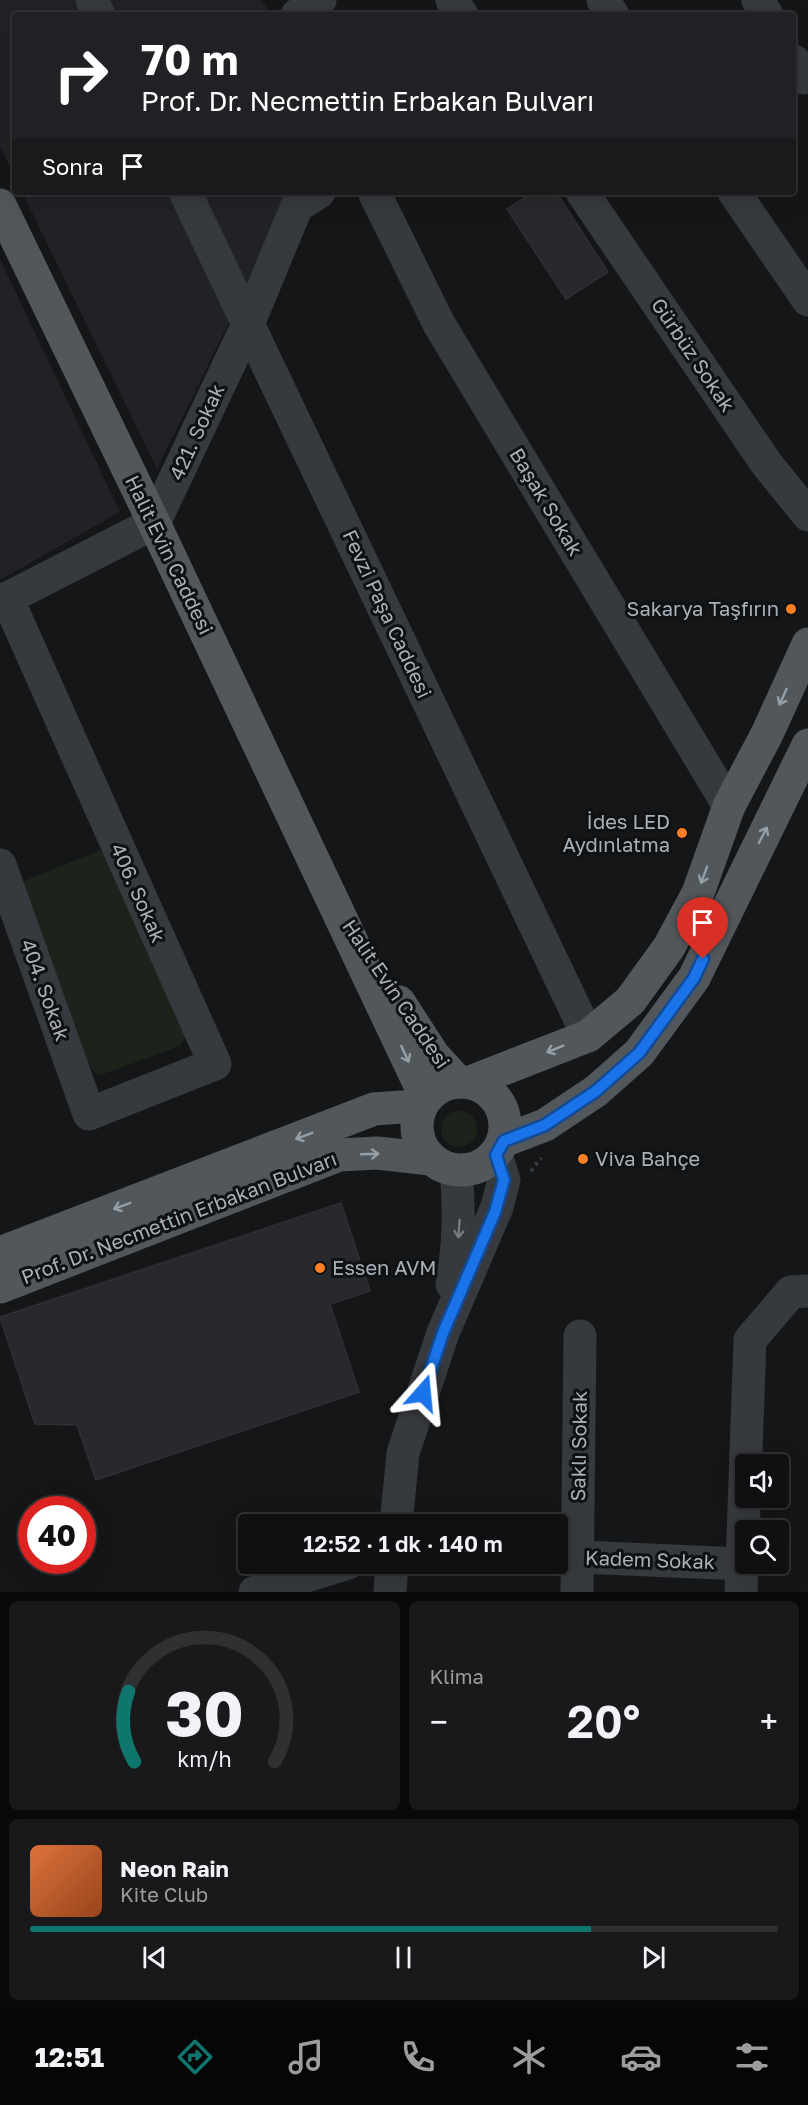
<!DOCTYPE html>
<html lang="tr">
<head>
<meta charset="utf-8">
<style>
  :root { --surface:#101012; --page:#19191b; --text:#f1f3f6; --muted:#9c9d9f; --line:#303032; --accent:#0f766e }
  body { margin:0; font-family:"Golos Text",sans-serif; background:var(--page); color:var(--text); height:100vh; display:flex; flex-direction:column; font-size:22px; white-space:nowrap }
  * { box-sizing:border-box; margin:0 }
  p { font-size:20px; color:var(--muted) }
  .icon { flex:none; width:33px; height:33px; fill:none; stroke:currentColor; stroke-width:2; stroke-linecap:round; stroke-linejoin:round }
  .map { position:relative; height:1592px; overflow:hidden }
  .side { display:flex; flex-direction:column; gap:9px; padding:9px; background:#09090a; flex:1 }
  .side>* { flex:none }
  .banner { position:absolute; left:12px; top:12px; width:784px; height:183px; border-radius:6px; box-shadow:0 6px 24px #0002,0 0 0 2px var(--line); background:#202124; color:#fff; overflow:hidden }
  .fabs { position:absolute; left:735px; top:1454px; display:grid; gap:12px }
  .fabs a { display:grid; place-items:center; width:54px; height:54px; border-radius:6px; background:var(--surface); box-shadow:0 6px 24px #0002,0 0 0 2px var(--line); font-size:30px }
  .speed { position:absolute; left:18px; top:1496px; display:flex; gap:12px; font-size:30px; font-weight:700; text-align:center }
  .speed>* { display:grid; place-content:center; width:78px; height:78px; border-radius:50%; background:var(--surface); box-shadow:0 6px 24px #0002,0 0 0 2px var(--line); line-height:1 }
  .speed .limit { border:9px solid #d22; background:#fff; color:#111 }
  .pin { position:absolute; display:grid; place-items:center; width:51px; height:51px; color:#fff; margin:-62px -26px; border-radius:50% 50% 50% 0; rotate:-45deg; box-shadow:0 0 6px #0007 }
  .pin .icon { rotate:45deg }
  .me { position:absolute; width:66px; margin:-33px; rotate:18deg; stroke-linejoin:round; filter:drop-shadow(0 0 4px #0008) }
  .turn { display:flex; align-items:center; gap:21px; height:126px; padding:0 30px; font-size:27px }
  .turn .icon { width:78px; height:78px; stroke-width:2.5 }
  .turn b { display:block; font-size:42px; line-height:51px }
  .then { display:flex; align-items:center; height:57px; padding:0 30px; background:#0003; gap:12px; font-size:22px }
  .big { font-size:45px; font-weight:600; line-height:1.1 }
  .side .card { flex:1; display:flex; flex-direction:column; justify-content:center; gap:9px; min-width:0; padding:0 21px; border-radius:9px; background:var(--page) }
  .side .dial { align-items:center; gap:0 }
  .dial svg { height:156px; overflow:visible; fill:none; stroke:var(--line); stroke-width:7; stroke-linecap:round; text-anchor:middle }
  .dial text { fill:var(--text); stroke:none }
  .song { display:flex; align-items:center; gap:18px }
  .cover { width:72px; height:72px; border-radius:9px; background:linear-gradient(135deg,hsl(20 70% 55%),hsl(20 70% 35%)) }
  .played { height:6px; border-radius:3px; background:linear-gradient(90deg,var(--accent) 75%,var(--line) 75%) }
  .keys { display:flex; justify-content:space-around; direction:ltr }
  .heat { display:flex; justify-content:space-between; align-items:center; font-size:33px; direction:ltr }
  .side .tiles { flex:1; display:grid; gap:9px; grid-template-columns:1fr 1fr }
  .card:last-child { grid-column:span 2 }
  .trip { position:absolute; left:238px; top:1514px; width:330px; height:60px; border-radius:6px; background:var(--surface); box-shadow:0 6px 24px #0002,0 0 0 2px var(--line); font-weight:600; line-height:60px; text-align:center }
  .menu { display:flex; height:96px; justify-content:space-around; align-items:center; background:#060607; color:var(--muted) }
  .menu .icon { width:42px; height:42px }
  .menu .active { color:var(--accent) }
  .menu b { font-size:27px; color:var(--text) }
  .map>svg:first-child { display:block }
  .built { fill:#212225 }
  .green { fill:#1c231b }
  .building { fill:#28292c; stroke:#2f3034; stroke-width:1.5 }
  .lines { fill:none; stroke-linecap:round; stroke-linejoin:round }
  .path { stroke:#3c4044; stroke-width:4; stroke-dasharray:3 4.5; stroke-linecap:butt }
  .minor { stroke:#36393d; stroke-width:33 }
  .major { stroke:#52575c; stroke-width:33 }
  .oneway { stroke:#959fa6 }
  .oneway2 { stroke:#747b81 }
  .route-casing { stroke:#114b97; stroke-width:15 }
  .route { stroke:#1a73e8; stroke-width:10 }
  .poi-dot { fill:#ff7e26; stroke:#101113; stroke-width:2 }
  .labels { text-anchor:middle; stroke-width:6; stroke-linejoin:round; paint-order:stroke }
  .street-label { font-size:20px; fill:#a6b1b9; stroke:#101113 }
  .poi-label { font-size:20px; fill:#a6b1b9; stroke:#101113; text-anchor:end }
</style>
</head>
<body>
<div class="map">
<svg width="808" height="1592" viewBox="0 0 808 1592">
  <rect width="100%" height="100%" fill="#151618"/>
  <g class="built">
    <path d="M0,0H262L270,15H15V177L0,146Z"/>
    <path d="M22,192H293L157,469Z"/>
    <path d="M0,259L120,512L0,580Z"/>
  </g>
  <g class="green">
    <path d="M108,847L186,1037L180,1046L98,1076L85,1061L17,884Z"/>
    <circle cx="459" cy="1129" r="18"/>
  </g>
  <g class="building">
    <path d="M533,192H556L608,272L566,299L507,209Z"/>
    <path d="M341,1203L370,1291L330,1304L359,1392L96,1480L77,1425L35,1424L0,1317Z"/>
  </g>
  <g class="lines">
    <path class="path" d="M531,1171L541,1158"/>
    <g class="minor">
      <path d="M92,0L99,15"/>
      <path d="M452,0L462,15"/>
      <path d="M603,0L613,15"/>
      <path d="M758,0L767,15"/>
      <path d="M297,15L320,0"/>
      <path d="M794,61L803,78"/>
      <path d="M185,192L588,1036"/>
      <path d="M374,192L439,324L729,806"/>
      <path d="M582,192L766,463L808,515"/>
      <path d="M734,192L808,300"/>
      <path d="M0,602L154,523L249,322L297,206L319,192"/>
      <path d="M0,865L89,1114L215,1064L7,598"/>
      <path d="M452,1284C459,1245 460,1210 456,1171"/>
      <path d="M396,1524L403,1453L443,1333L497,1207L504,1180L496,1155"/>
      <path d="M558,1556L741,1564"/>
      <path d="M255,1592L348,1563"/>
      <path d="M390,1592L392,1563"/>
      <path d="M577,1592L580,1336"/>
      <path d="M741,1592L750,1340L791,1292L808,1291"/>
    </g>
    <g class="major">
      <path d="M0,205L154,523L426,1098"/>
      <path d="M399,1002L434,1056L458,1082"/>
      <circle cx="461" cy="1126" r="44"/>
      <path d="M470,1082L588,1036L630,1001L669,947L698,893L729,806L767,734L808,644"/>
      <path d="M503,1141L545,1125L596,1091L639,1053L694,978L808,745"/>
      <path d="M0,1253L374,1109L401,1107L420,1109"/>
      <path d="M0,1287L339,1155L377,1153L431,1159"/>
    </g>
  </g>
  <defs><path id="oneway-shaft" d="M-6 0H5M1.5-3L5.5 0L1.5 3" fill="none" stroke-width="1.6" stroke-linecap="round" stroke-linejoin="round" transform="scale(1.5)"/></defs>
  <g class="oneway">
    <use href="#oneway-shaft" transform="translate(783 697) rotate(114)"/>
    <use href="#oneway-shaft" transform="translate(763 835) rotate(-63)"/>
    <use href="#oneway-shaft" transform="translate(704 875) rotate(110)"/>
    <use href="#oneway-shaft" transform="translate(555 1049) rotate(158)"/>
    <use href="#oneway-shaft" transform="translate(405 1054) rotate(65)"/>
    <use href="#oneway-shaft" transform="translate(304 1136) rotate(159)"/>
    <use href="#oneway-shaft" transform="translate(370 1154) rotate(-2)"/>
    <use href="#oneway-shaft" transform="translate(122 1206) rotate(159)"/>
  </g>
  <use class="oneway2" href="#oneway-shaft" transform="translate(459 1229) rotate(94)"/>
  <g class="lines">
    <g class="route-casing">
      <path id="route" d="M423,1393L443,1333L495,1212L504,1180L496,1155L504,1141L545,1125L596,1091L639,1053L694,978L703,959"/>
    </g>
    <use href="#route" class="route"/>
  </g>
  <g class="poi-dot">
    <circle cx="791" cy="609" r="6"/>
    <circle cx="682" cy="833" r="6"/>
    <circle cx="583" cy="1159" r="6"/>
    <circle cx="320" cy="1268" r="6"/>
  </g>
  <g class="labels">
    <g class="street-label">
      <text transform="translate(693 355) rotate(56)" y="7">Gürbüz Sokak</text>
      <text transform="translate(197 432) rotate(-65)" y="7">421. Sokak</text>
      <text transform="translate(546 502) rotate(59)" y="7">Başak Sokak</text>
      <text transform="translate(169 555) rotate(64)" y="7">Halit Evin Caddesi</text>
      <text transform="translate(387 614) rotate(65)" y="7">Fevzi Paşa Caddesi</text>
      <text transform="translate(138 893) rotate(66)" y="7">406. Sokak</text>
      <text transform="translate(45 990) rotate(70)" y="7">404. Sokak</text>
      <text transform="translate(396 994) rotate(56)" y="7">Halit Evin Caddesi</text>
      <text transform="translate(179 1218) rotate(-21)" y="7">Prof. Dr. Necmettin Erbakan Bulvarı</text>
      <text transform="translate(579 1446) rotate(-89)" y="7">Saklı Sokak</text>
      <text transform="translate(650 1560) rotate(2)" y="7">Kadem Sokak</text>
    </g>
    <g class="poi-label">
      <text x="779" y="616">Sakarya Taşfırın</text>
      <text x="670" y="829">İdes LED<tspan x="670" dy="23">Aydınlatma</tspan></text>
      <text x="595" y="1166" text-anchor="start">Viva Bahçe</text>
      <text x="332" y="1275" text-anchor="start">Essen AVM</text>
    </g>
  </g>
</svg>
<div class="fabs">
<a><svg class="icon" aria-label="sound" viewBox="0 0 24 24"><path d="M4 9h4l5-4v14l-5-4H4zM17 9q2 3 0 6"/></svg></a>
<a><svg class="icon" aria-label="search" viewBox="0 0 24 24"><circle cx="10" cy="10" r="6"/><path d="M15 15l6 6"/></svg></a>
</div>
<div class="speed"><div class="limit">40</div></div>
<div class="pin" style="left:703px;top:959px;background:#d93025"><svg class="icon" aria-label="arrive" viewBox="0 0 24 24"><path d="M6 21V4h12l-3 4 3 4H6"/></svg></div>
<svg class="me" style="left:423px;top:1393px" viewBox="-20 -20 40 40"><path d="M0-17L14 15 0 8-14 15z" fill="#1a73e8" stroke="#fff" stroke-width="4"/></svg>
<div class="trip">12:52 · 1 dk · 140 m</div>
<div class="banner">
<div class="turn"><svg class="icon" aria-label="right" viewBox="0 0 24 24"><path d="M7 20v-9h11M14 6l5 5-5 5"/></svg><div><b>70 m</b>Prof. Dr. Necmettin Erbakan Bulvarı</div></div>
<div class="then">Sonra<svg class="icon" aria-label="arrive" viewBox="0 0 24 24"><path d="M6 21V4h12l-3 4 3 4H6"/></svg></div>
</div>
</div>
<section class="side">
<div class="tiles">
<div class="card dial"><svg viewBox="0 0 100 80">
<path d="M14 69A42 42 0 1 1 86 69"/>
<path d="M14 69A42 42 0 0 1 11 33" stroke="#0f766e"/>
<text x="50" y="56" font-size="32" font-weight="700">30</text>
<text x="50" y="72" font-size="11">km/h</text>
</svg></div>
<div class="card"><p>Klima</p>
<div class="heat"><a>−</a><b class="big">20°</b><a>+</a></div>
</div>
<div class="card">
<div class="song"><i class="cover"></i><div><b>Neon Rain</b><p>Kite Club</p></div></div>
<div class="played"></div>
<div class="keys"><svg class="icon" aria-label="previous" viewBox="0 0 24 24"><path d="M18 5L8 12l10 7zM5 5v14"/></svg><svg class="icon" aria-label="pause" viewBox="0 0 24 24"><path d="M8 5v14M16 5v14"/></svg><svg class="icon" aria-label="next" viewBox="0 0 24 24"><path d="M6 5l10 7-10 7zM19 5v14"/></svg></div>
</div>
</div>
</section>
<nav class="menu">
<b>12:51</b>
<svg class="icon active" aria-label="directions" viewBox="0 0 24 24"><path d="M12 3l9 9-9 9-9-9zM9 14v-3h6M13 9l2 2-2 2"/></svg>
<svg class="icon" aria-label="music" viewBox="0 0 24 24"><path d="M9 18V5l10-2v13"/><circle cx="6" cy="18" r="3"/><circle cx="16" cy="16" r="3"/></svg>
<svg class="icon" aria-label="phone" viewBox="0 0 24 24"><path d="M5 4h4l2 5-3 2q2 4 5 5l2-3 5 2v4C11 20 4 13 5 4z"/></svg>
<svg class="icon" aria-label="climate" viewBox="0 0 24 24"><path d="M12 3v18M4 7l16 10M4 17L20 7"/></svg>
<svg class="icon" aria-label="car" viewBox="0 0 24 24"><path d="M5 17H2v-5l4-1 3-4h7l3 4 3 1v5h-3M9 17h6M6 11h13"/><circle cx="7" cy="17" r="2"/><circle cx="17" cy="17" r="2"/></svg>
<svg class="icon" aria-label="filters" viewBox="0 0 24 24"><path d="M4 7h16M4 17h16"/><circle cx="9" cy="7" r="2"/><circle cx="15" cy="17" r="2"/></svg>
</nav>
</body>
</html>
